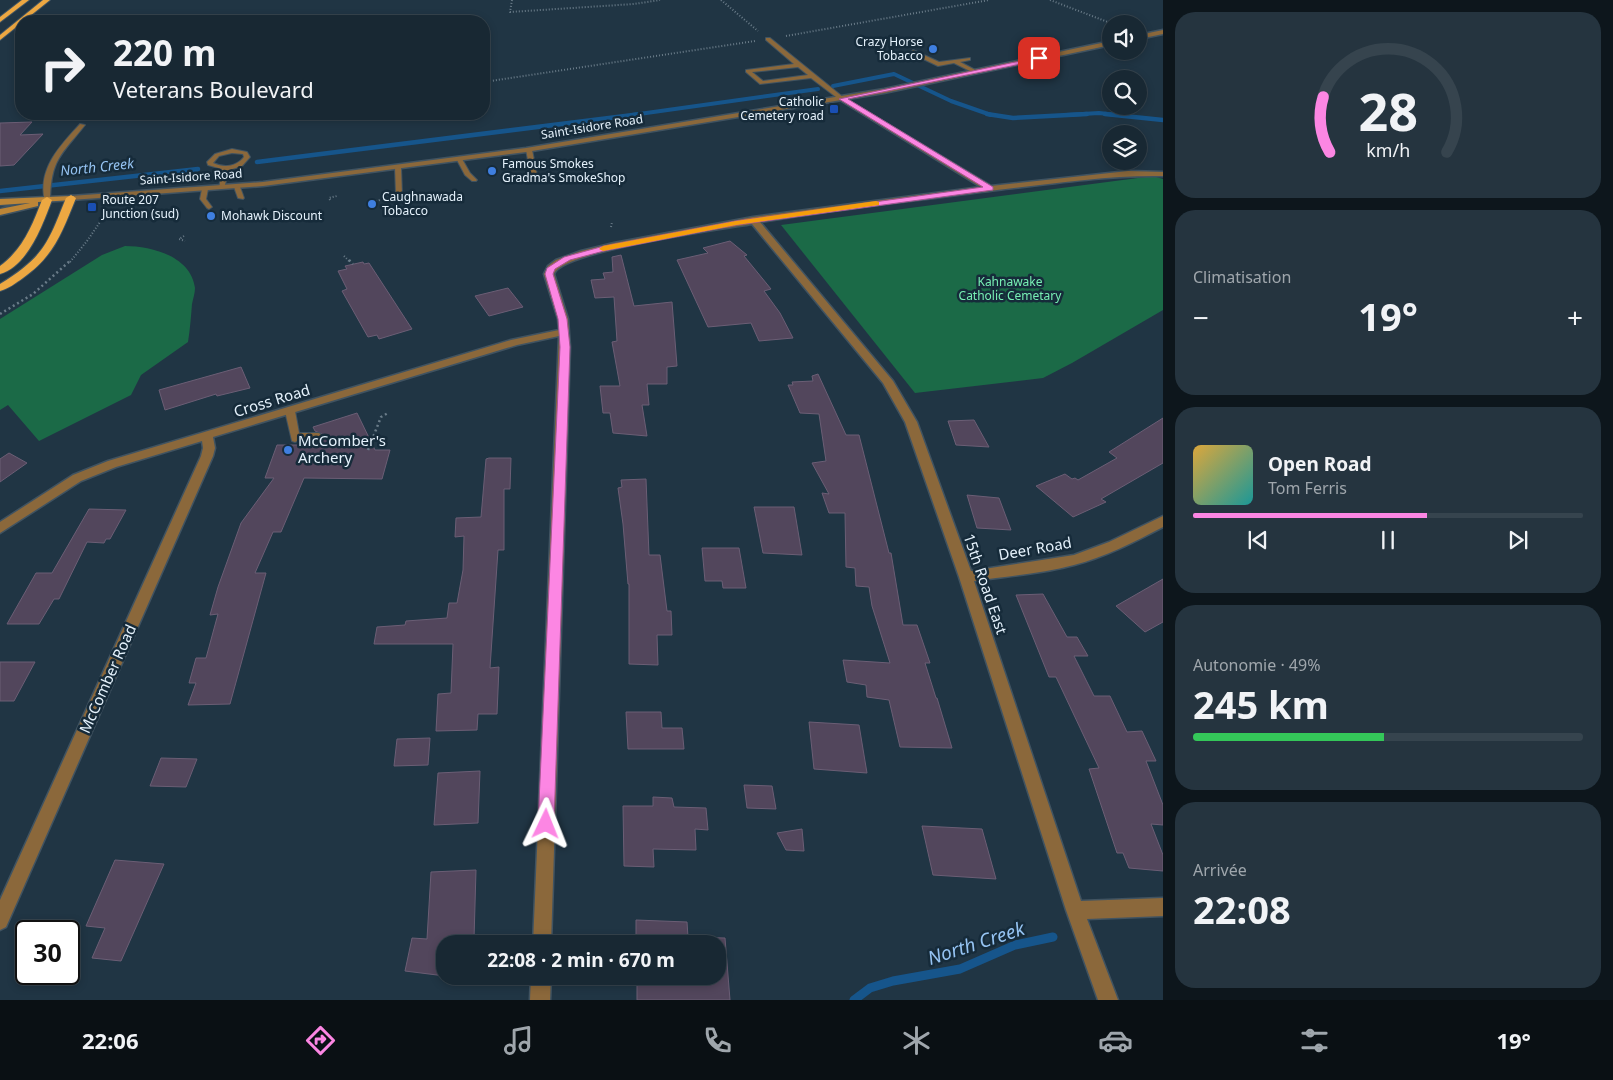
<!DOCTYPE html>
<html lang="fr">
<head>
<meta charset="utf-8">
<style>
  :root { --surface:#182833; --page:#25343f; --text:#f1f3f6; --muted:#9fa6ac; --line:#36444e; --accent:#fc86e3 }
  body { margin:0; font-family:"Noto Sans",sans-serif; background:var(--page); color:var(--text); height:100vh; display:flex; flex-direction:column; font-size:19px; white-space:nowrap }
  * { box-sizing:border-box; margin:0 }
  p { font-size:16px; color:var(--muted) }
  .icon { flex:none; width:28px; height:28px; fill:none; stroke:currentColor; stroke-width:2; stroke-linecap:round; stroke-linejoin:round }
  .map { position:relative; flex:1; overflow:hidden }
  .drawer { display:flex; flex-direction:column; gap:12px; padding:12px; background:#0d161c; width:450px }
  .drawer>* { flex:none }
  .banner { position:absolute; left:15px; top:15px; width:475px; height:105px; border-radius:20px; box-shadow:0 2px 8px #0003,0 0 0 1px var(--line); background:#182833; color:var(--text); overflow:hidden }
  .buttons { position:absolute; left:1102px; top:15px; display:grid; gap:10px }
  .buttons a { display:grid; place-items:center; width:45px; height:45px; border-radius:50%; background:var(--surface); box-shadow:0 2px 8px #0003,0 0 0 1px var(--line); font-size:25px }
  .speed { position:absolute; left:15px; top:920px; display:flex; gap:10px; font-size:25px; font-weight:700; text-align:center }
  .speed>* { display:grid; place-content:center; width:65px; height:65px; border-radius:50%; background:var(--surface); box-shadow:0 2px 8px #0003,0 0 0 1px var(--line); line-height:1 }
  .speed .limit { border:2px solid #111; border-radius:8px; background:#fff; color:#111 }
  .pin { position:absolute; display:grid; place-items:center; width:42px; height:42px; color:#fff; margin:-21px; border-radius:10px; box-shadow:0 2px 8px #0006 }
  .me { position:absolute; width:55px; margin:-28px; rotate:2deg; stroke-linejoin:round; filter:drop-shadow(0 0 4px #0008) }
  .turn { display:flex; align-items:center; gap:18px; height:105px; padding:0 15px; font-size:22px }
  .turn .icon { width:65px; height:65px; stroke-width:2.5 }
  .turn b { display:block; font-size:35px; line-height:42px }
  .big { font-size:38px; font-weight:700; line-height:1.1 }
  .drawer .card { flex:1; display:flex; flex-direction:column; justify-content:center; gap:8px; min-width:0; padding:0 18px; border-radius:20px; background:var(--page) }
  .drawer .dial { align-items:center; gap:0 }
  .dial svg { height:130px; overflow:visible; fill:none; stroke:var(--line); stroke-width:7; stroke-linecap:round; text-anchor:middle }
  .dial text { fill:var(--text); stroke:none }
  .song { display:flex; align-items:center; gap:15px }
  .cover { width:60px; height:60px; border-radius:8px; background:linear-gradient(135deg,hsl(40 70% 55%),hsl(180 70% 35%)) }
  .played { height:5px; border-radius:2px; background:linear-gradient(90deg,var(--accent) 60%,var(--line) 60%) }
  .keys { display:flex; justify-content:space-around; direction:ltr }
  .heat { display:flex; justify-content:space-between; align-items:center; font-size:28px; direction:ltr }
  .charge { height:8px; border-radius:4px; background:linear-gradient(90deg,#34c759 49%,var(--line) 0) }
  .trip { position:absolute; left:436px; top:935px; width:290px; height:50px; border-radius:20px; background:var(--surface); box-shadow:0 2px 8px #0003,0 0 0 1px var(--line); font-weight:700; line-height:50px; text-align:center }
  .tabs { display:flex; height:80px; justify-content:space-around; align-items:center; background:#0a1014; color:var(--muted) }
  .tabs .icon { width:35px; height:35px }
  .tabs .active { color:var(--accent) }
  .tabs b { font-size:22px; color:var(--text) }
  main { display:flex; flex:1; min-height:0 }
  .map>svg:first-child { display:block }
  .green { fill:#1b6a47 }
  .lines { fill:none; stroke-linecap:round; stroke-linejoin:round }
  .stream-far2 { stroke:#16558b; stroke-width:4 }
  .stream-far1 { stroke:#16558b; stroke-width:4.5 }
  .stream { stroke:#16558b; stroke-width:9 }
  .building { fill:#52465c; stroke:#6b5e75 }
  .service-casing { stroke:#405361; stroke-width:2 }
  .minor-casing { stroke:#405361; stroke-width:3 }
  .tertiary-casing { stroke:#405361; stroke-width:3 }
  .secondary-casing { stroke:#405361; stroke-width:3 }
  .trunk-casing { stroke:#405361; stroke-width:2 }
  .path-far1 { stroke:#6a7c89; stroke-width:2; stroke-dasharray:1 2; stroke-linecap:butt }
  .path { stroke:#6a7c89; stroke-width:2.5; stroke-dasharray:2 3; stroke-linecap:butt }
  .service { fill:#8b683b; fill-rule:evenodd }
  .minor { fill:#8b683b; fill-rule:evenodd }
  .tertiary { fill:#8b683b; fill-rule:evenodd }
  .secondary { fill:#bc8537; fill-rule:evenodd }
  .trunk { fill:#eda842; fill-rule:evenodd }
  .route { fill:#fc86e3; stroke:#a45794 }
  .slow { fill:#f59e0b }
  .shop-dot { fill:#3f7fe0; stroke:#162b3a; stroke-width:2 }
  .transit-dot { fill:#1a4fb4; stroke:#162b3a; stroke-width:2 }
  .labels { text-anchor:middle; stroke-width:5; stroke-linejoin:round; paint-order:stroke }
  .far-poi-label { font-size:12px; fill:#e5f2fc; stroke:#162b3a; text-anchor:start }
  .far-street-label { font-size:12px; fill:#e5f2fc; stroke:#162b3a }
  .far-park-label { font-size:12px; fill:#78f0b4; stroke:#162b3a }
  .far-water-label { font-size:14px; font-style:italic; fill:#95c3f2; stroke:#162b3a }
  .street-label { font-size:15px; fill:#e5f2fc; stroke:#162b3a }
  .poi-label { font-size:15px; fill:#e5f2fc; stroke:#162b3a; text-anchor:start }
  .near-water-label { font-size:19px; font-style:italic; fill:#95c3f2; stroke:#162b3a }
</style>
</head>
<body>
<main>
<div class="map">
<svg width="1163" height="1000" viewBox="0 0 1163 1000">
  <rect width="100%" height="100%" fill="#203544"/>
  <g class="green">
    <path d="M1153,176L1163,179V310L1072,363L1043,378L915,393L781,225Z"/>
    <path d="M125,246C151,246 191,256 195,288C195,293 193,299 192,304C191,317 190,329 188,342L141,375L131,395L39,441L8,405L0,410V319L102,255Z"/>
  </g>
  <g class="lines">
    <g class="stream-far2">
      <path d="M833,86L894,74L951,101L991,115"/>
      <path d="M632,115L818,89"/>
      <path d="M1066,115L1099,113L1117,115"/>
    </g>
    <g class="stream-far1">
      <path d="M987,114L1013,118L1087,114"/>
      <path d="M1105,114L1163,120"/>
      <path d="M257,162L641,114"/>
      <path d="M0,191L198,169"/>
    </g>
    <path class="stream" d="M854,1000L870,988L893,981L960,969L1015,945L1053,937"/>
  </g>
  <g class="building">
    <path d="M32,122L20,135L43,134L14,165L0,166V123Z"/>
    <path d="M730,241L747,255L744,256L771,289L764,291L780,313L793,338L759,341L751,323L708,327L677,260L708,253L703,248Z"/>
    <path d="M621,255L634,306L672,302L677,366L667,367V384H647L649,405H642L647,436L613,433L610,413H603L600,386H620L612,342L617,341L614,297L595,298L591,280L605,279L603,273L613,272L612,257Z"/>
    <path d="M363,262L364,264L369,263L412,329L379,339L377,335L368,337L342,291L347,289L338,271L347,269L345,266Z"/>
    <path d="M508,288L523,307L489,316L475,296Z"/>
    <path d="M241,367L250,388L217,396L216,394L165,410L159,390Z"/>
    <path d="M818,374L846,435H859L889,553H891L903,625H917L930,663H925L936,698H937L952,748L900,747L889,700L867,697L866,685L847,682L843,660L890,663L872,606L869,587L856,586L855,568L846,567L845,513H829L822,493L829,494L812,463L826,461L819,414L800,413L788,385H793L792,382L813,381L812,376Z"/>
    <path d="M357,413L375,450H390L382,479L304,478L281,532H273L255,573H266L230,704L188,705L196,683H189L196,658H206L218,614L210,615L218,587L241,523L274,478H265L277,445H321L318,439L322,436V434L315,431L313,427Z"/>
    <path d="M1163,418V463L1101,499L1106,502L1073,517L1036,486L1065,474L1072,479L1075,478L1078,480L1117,458L1109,452Z"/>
    <path d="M974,420L989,447L956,445L948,421Z"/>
    <path d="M9,453L27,463L0,482V459Z"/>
    <path d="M489,458H511L510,489H504V550H498L490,668L499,667L497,714H478L477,730L436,731L438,694L451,693L453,644H374L377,627L405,625L406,621L447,618L449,603H457L463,570L464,536L455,537L456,518L481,517L486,459Z"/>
    <path d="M646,479L649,555H660L667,611H671L672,635H657L658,665L629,664V584H628L623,524L618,488L622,487L621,480Z"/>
    <path d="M967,495L999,498L1011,530L977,528Z"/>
    <path d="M754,507H794L802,555L763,553Z"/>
    <path d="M89,509L126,510L110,539H106L104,543L87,542L59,599H54L39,624H7L36,573H52Z"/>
    <path d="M702,548H739L746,588H723L722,581H705Z"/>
    <path d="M1163,579V622L1145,632L1116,606Z"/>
    <path d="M1043,594L1067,637H1077L1088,656H1074L1094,696H1110L1127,732L1142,731L1156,761H1146L1163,805V825L1151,824L1163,855V871L1129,868L1123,853H1117L1089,769L1099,768L1056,677H1049L1016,595Z"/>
    <path d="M0,662H35L14,701H0Z"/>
    <path d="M626,712H661L662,728H682L684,749H628Z"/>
    <path d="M809,722L859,725L867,773L814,769Z"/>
    <path d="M430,738L428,765L394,766L397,739Z"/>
    <path d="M161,758L197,759L186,787L150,786Z"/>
    <path d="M480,771L478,823L434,825L438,773Z"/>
    <path d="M744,785L772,786L776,809L747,808Z"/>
    <path d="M653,797L672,798L674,807L706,808L708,830L695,829L696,850L653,849L654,867L624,866L623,806H653Z"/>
    <path d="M922,826L982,829L996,879L933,875Z"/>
    <path d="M802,829L804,851L786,850L777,833Z"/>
    <path d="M115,860L164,864L121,961L92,958L105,928L86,926Z"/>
    <path d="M476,870L474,939H490V944H445V976L405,971L412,938L427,939L431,872Z"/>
    <path d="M636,920L687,922L688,937L725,938L730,1000H637V976H718V944H636Z"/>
  </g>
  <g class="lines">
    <g class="service-casing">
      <g id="service">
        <path d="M766,38H770L844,98V100H840L811,78L760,84L746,72V70L794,64L766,40ZM798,67L808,75L763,81L752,72Z"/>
        <path d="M913,50L939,62L970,58V60L960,62L979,72L974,73L954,63L938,66L911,53Z"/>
        <path d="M80,124L85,125C61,155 51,159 50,200L45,201C37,169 60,146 80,124Z"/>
        <path d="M529,148L532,150L537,175L534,177L531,175L526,150Z"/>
        <path d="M232,149L247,152L250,157L242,166L229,170L224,188L219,189L222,169L208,165L207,162L215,154ZM232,153L243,154L244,157C236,167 224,168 213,163L219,156Z"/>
        <path d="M458,159H462L470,173L477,180L476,181H472L465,175L457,160Z"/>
        <path d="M398,165L401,167L402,195L399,197L396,195L395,167Z"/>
        <path d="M235,186L240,187L244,198L243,199L238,198L234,187Z"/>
        <path d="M205,187L208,189L206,199L212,207L209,209L207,208L200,199L202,189Z"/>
        <path d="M290,408L295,411L299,433H319L321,435L319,437L299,440L295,442L292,441L285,411Z"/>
      </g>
    </g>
    <g class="minor-casing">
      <g id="minor">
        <path d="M840,98H844L991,186L1128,171L1163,172V176C1107,175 1052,184 997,190C918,200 838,209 760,222L893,381L917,422L971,571L1074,555L1109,542L1163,516V527C1134,542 1105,557 1074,565C1041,574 1007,576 974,581L1081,901L1163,898V916L1087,919L1118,1000H1098L1066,910L959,577L905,422L883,383L752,224C722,229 561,251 554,274L568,319L570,347L551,944H533L559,336L517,345L213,437L215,448L213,456L6,927L0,930V900L201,456L203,448L202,441L116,467L81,481L0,533V522L73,475L108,461L511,340L559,330L558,319L544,274L548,266L556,260L581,251L614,243L753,217L981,187L840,100Z"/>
        <path d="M531,976H551L550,1000H530Z"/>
      </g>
    </g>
    <g class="tertiary-casing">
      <g id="tertiary">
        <path d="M1163,30V34L1139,39V35Z"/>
        <path d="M1111,41V45L884,93L526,152L263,186L71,200L67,198L71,196L263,182L526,148L884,89Z"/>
      </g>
    </g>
    <g class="secondary-casing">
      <path id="secondary" d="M71,196H74V200L38,202V206L0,215V209L30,203L0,205V199Z"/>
    </g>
    <g class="trunk-casing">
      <g id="trunk">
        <path d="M22,0H29L0,22V17Z"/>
        <path d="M43,0H50L0,40V35Z"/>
        <path d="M71,195L76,198C62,232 55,255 23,278C16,283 8,289 0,291V284C44,257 48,243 66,198Z"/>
        <path d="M47,197L52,200C43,224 28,266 0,274V266C23,249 32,226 42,200Z"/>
      </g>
    </g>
    <g class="path-far1">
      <path d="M512,0L510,12L634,4L660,0"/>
      <path d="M721,0L758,31"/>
      <path d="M1050,0L1113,24"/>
      <path d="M786,36L989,0"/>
      <path d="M484,82L755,41"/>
      <path d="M411,196L429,197"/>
      <path d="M330,200L329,198L337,196"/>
      <path d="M373,202L387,198"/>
      <path d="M611,227L612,222"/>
      <path d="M184,236L179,239L185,241"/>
      <path d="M344,256L350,262"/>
      <path d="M70,262L87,241L109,209"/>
    </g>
    <g class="path">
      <path d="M349,260L353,264"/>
      <path d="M0,314L33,294L71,260"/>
      <path d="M325,447L370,444"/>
      <path d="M368,450L381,417L388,413"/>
    </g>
    <use href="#service" class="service"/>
    <use href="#minor" class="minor"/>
    <use href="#tertiary" class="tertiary"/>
    <use href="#secondary" class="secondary"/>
    <use href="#trunk" class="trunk"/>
  </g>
  <path class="route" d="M1039,57L1041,60L848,99L993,187V190L736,225L604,251L570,260L555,269L553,274L567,319L570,347L554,824L552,830L546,832L541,830L538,824L560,347L558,319L545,274L547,268L564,257L604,246L736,221L983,187L839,99Z"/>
  <path class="slow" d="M876,201L879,202V205L736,225L603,251L599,249L603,246L736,221Z"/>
  <g class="shop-dot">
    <circle cx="933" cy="49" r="5"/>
    <circle cx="492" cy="171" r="5"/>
    <circle cx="372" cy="204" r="5"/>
    <circle cx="211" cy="216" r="5"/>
    <circle cx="288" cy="450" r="5"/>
  </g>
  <g class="transit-dot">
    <rect x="829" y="104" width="10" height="10" rx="2.5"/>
    <rect x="87" y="202" width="10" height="10" rx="2.5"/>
  </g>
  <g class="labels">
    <g class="far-poi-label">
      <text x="923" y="46" text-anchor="end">Crazy Horse<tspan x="923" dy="14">Tobacco</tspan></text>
      <text x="824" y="106" text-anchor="end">Catholic<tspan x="824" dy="14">Cemetery road</tspan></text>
      <text x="502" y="168">Famous Smokes<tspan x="502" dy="14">Gradma's SmokeShop</tspan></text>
      <text x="382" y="201">Caughnawada<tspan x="382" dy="14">Tobacco</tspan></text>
      <text x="102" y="204">Route 207<tspan x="102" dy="14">Junction (sud)</tspan></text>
      <text x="221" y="220">Mohawk Discount</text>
    </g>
    <g class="far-street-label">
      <text transform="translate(592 127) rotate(-9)" y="4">Saint-Isidore Road</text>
      <text transform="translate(191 177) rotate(-4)" y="4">Saint-Isidore Road</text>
    </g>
    <g class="far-park-label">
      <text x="1010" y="286">Kahnawake<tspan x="1010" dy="14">Catholic Cemetary</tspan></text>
    </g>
    <g class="far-water-label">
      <text transform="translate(97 167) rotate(-6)" y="5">North Creek</text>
    </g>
    <g class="street-label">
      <text transform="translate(272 401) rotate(-17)" y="5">Cross Road</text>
      <text transform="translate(1035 549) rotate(-10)" y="5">Deer Road</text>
      <text transform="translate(985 584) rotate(71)" y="5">15th Road East</text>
      <text transform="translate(108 679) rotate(-66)" y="5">McComber Road</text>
    </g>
    <g class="poi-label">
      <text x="298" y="446">McComber's<tspan x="298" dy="17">Archery</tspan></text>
    </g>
    <g class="near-water-label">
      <text transform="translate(976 943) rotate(-18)" y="7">North Creek</text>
    </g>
  </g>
</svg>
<div class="buttons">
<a><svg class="icon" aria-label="sound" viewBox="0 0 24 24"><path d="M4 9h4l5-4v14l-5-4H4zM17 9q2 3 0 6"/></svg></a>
<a><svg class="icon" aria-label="search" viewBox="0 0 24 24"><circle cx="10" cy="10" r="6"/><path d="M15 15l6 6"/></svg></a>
<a><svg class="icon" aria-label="layers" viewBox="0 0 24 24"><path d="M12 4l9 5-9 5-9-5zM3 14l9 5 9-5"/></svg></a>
</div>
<div class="speed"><div class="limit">30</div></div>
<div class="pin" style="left:1039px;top:58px;background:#d93025"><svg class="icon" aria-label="arrive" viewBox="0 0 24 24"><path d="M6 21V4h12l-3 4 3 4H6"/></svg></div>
<svg class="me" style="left:546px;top:824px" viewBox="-20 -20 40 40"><path d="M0-17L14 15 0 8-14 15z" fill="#fc86e3" stroke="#fff" stroke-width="4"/></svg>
<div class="trip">22:08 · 2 min · 670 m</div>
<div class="banner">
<div class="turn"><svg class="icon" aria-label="right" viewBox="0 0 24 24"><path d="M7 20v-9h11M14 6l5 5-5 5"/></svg><div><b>220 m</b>Veterans Boulevard</div></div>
</div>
</div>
<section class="drawer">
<div class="card dial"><svg viewBox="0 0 100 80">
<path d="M14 69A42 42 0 1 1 86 69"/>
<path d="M14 69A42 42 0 0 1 10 35" stroke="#fc86e3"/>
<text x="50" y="56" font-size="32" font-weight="700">28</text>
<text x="50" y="72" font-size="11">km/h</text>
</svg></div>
<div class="card"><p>Climatisation</p>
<div class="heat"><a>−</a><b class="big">19°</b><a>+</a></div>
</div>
<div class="card">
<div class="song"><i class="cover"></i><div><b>Open Road</b><p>Tom Ferris</p></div></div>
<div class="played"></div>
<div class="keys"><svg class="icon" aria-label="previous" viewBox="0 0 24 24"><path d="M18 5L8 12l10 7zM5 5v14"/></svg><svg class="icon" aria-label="pause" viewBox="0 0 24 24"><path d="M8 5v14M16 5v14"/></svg><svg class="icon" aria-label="next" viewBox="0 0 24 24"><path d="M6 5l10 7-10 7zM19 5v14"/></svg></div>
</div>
<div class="card"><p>Autonomie · 49%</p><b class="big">245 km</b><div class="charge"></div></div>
<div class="card"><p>Arrivée</p><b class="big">22:08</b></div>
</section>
</main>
<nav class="tabs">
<b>22:06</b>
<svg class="icon active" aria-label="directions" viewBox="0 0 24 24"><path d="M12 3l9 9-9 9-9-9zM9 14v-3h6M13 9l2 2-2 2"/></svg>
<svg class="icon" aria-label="music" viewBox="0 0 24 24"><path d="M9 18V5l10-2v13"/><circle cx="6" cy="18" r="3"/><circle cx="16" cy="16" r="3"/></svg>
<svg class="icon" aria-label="phone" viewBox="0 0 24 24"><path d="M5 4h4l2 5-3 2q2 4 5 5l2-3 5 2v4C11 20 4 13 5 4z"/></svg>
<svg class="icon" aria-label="climate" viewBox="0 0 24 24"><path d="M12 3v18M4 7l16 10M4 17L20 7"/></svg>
<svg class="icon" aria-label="car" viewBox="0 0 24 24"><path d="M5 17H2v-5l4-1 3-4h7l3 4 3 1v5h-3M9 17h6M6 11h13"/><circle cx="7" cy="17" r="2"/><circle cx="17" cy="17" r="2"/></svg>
<svg class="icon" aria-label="filters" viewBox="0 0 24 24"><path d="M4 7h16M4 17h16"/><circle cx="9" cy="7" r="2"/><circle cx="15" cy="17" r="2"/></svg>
<b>19°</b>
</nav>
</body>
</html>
